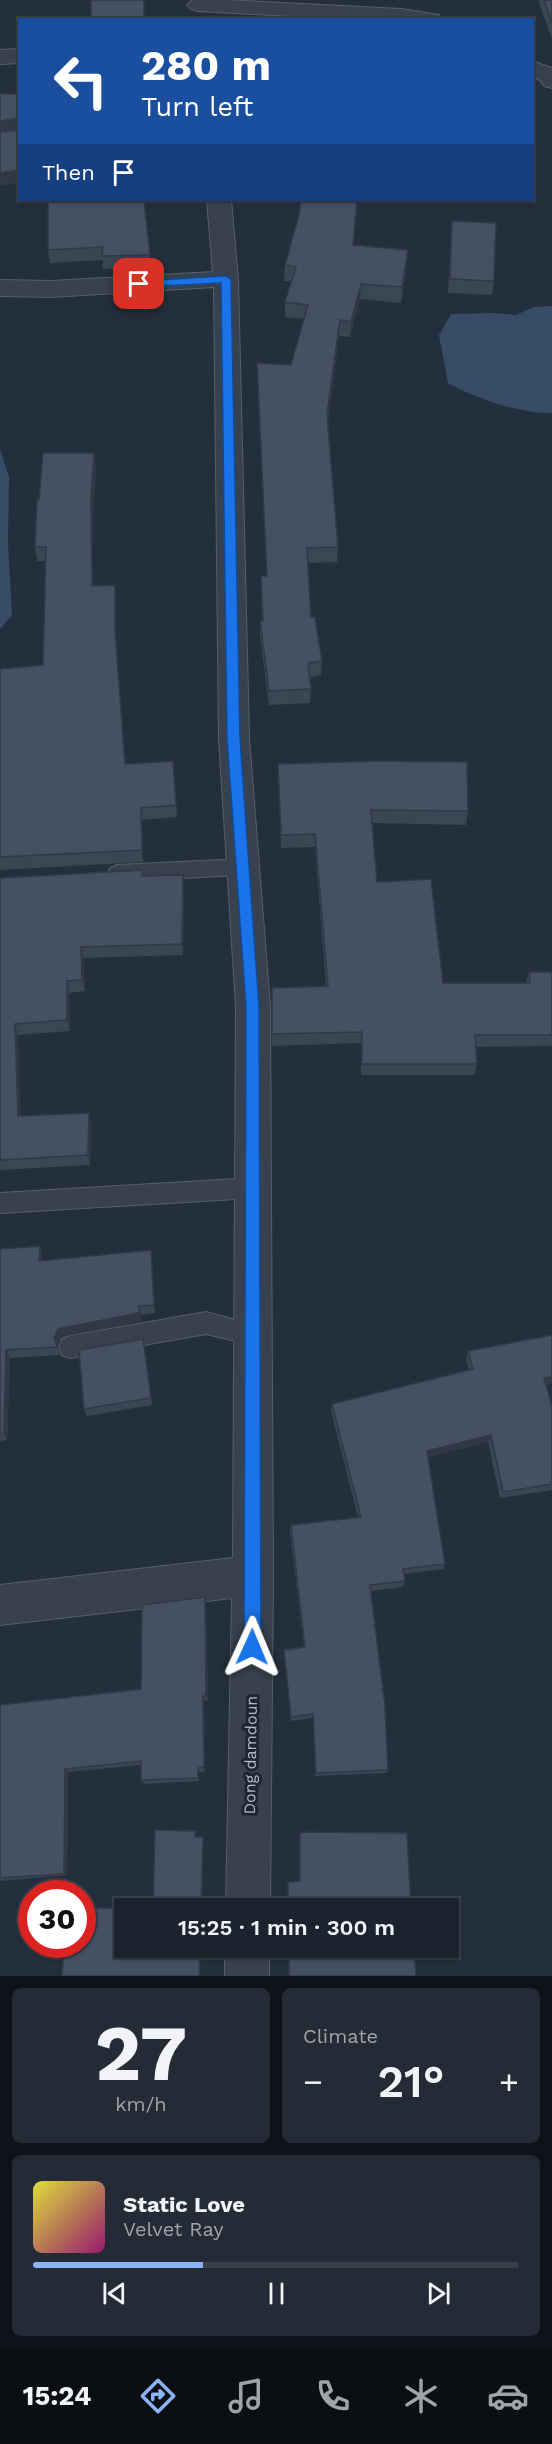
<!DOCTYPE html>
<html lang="en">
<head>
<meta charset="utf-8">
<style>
  :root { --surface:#1b232e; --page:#242b36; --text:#f1f3f6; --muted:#a0a4aa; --line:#39404a; --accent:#8ab4f8 }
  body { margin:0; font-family:"Work Sans",sans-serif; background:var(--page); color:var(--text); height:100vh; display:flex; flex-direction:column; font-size:22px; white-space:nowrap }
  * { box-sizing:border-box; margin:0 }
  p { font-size:20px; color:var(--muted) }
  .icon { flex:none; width:33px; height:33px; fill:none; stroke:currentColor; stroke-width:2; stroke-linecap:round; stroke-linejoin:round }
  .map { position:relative; height:1976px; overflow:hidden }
  .sheet { display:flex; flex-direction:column; gap:12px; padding:12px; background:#0f1319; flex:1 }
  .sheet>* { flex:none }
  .top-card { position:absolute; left:18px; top:18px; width:516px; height:183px; border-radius:0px; box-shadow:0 2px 4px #0004,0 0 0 2px var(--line); background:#1a4fa0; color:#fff; overflow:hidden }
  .speed { position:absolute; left:18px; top:1880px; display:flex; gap:12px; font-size:30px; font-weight:700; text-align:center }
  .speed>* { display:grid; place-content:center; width:78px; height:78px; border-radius:50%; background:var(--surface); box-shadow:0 2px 4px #0004,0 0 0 2px var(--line); line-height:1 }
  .speed .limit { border:9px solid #d22; background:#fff; color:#111 }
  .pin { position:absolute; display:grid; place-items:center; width:51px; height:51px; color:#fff; margin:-26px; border-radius:12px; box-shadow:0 3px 9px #0006 }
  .me { position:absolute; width:66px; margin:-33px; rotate:1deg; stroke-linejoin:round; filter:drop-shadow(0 0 4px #0008) }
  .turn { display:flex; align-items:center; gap:21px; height:126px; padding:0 24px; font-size:27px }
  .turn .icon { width:78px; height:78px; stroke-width:2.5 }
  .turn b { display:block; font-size:42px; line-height:51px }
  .then { display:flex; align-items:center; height:57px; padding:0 24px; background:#0003; gap:12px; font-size:22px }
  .big { font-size:45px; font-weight:600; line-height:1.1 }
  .sheet .tile { flex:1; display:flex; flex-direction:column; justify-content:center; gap:9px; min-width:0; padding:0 21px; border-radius:9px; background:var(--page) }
  .sheet .dial { align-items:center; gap:0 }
  .dial b { font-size:78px; line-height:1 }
  .song { display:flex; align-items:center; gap:18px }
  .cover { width:72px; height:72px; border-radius:9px; background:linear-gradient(135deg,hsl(60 70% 55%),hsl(320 70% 35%)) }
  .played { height:6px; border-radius:3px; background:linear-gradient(90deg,var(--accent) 35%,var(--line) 35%) }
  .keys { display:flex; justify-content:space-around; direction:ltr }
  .heat { display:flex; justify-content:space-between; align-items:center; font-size:33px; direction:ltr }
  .sheet .tiles { flex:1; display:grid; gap:12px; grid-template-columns:1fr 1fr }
  .tile:last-child { grid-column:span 2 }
  .trip { position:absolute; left:114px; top:1898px; width:345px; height:60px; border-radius:0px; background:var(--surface); box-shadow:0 2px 4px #0004,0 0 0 2px var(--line); font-weight:600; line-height:60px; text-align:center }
  .tabs { display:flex; height:96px; justify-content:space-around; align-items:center; background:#0b0e12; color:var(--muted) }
  .tabs .icon { width:42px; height:42px }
  .tabs .active { color:var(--accent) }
  .tabs b { font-size:27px; color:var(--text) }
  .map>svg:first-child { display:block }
  .water { fill:#394c67 }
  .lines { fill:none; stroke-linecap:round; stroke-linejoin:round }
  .service-casing { stroke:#565f6c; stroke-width:2 }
  .minor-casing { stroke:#565f6c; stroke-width:2 }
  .service { fill:#38414e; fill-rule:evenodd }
  .minor { fill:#38414e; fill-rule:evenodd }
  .wall { fill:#3b4654 }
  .shaded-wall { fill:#303945 }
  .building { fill:#455162; stroke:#303945; stroke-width:1.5 }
  .route { fill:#1a73e8; stroke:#114b97; stroke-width:1.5 }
  .labels { text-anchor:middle; stroke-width:6; stroke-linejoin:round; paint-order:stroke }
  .street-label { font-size:16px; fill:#b4bcc9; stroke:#1d2633 }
</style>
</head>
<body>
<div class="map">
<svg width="552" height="1976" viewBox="0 0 552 1976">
  <rect width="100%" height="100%" fill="#242f3e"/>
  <g class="water">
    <path d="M552,306V413C520,413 476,399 448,383L439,335L451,314L494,313L516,315L534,307Z"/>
    <path d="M0,449L9,477L8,544L12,615L0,629Z"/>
  </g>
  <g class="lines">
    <g class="service-casing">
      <g id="service">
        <path d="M243,859L250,862L252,867L250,872L243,875L117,881L110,878L108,873L110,868L117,865Z"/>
        <path d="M253,1178L260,1181L263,1188L260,1195L253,1198L0,1213V1193Z"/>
        <path d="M206,1312L261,1327L264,1334L261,1341L253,1345L206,1334L70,1358L62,1355L59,1347L62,1339L70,1336Z"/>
      </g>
    </g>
    <g class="minor-casing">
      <g id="minor">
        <path d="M226,0L401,9L439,15L441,20H363L198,11L191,9L187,5L193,0Z"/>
        <path d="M20,49V63L0,64V50Z"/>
        <path d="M532,61L552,68V88L544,86L540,80L532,76Z"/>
        <path d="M207,200H231L238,279L249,738L270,1007L273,1576L270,1908H226L232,1598L0,1625V1585L233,1558L236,1007L219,738L214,287L51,297L0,296V280L51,281L213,272Z"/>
        <rect x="225" y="1947" width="44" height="29"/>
      </g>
    </g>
    <use href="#service" class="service"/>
    <use href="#minor" class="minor"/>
  </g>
  <g class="wall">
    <path d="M538,0H552V39Z"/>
    <path d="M144,200L151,268L103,269V260L50,263L48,250Z"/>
    <path d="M452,221L494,281L492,295L448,293Z"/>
    <path d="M354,245L408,250L407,265L401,303L360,299L350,337L339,336L328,421L338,547L337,562L308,563L311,617L322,661L321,675L309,677L311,689L310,703L269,705L260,635V621H262L261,576H267L257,363L291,365L304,319L285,317V302L291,281H284L285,265Z"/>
    <path d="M96,467L93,512V586L115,585L116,598V645L126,764L173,761L177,817L142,820L143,862L0,870V669L43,665L45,561H37L35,547L39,499Z"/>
    <path d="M278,764L468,811L466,825L372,823L377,882L443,983H526L529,972H552V1046L475,1047L477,1064L474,1075H361V1043L272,1046V988L326,986L315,847L281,848Z"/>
    <path d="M142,870L143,876L184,887L183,955L83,958L85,991L69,993L70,1031L18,1035L20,1116L89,1113L91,1123L90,1165L0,1170V878Z"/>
    <path d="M40,1246L42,1256V1261L151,1250L152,1259L155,1313L140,1315L141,1321L61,1337L57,1346L60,1355L10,1358L7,1440L0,1441V1249Z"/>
    <path d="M552,1335V1384L546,1385L552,1406V1490L500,1498L488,1442L428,1457L445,1564L443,1569L404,1574L405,1581L403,1587L371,1591L388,1770L386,1773L315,1776L313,1718L291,1721L284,1650L304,1647L290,1531L291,1525L358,1517L331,1411L332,1404L469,1370L466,1359L468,1351Z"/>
    <path d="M145,1347L152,1405L87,1416L84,1409Z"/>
    <path d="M206,1603L208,1701H204L205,1772H199V1781L144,1784L141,1780V1765L68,1772L67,1875L0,1881V1705L141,1689Z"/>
  </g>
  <g class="shaded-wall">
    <path d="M20,118V131L0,132V121Z"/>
    <path d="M20,170V183L0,186V173Z"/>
    <path d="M357,200H358L352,261L353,245Z"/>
    <path d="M408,250L407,265L401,303L402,287Z"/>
    <path d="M361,284L360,299L350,337L351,322Z"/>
    <path d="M340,320L339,336L327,429V414Z"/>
    <path d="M94,453L96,467L93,512V599L92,586L91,498Z"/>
    <path d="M115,585L116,598V645L127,777L115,631Z"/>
    <path d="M141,808L142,820L143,862L142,850Z"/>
    <path d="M183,875L184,887L183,955L182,944Z"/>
    <path d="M81,947L83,958L85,991L82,980Z"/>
    <path d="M67,981L69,993L70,1031L67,1020Z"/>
    <path d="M15,1024L18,1035L21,1126L18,1116Z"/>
    <path d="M89,1113L91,1123L90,1165L88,1155Z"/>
    <path d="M40,1246L42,1256V1270L39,1261Z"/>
    <path d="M151,1250L152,1259L155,1313L154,1305Z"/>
    <path d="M139,1306L141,1321L61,1337L57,1346L60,1355L54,1338L58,1329Z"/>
    <path d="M6,1350L10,1358L7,1440L4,1433Z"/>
    <path d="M552,1377V1384L540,1386L544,1378Z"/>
    <path d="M491,1435L488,1442L425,1458L427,1451Z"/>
    <path d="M205,1597L206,1603L208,1701L206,1696Z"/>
    <path d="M203,1696L204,1701L205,1772L204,1768Z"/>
    <path d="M65,1769L68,1772L67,1875L64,1874Z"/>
    <path d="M203,1837L204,1839L202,1908H201Z"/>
    <path d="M200,1947H201L200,1976H199Z"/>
  </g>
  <g class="building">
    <rect x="91" y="0" width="53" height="20"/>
    <path d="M544,0H552V22Z"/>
    <path d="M0,94H20V118L0,121V132L20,130V170L0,173Z"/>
    <path d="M48,200H144L150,255L102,256L103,247L48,250Z"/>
    <path d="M301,200H357L353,245L408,250L402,287L361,284L351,322L340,320L327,414L338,547L307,548L311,617H315L322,661L308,663L311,689L269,691L260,621H263L261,576H267L257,363L291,365L308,305L285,302L296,267L285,265L299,215Z"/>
    <path d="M452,221L496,223L494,281L450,279Z"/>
    <path d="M43,453H94L91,498L92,586L115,585V631L125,764L173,761L176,805L141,808L142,850L0,857V669L43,665L46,547H35L37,499H39Z"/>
    <path d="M377,761L467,762L468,811L371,810L377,882L431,879L443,983H530L529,972H552V1035H475L477,1064H362V1032L272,1034V988L328,986L315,834L281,835L278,764Z"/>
    <path d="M142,870V876L183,875L182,944L81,947L82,980L67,981V1020L15,1024L18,1116L89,1113L88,1155L0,1160V878Z"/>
    <path d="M40,1246L39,1261L151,1250L154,1305L139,1306V1313L58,1329L54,1338L57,1347L6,1350L4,1433L0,1434V1249Z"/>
    <path d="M552,1335V1377L544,1378L552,1406V1484L503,1492L491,1435L427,1451L445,1564L403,1569L405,1581L370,1585L385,1706L388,1770L316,1773L313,1714L291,1717L284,1650L305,1647L291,1525L361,1517L332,1404L473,1369L468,1351Z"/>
    <path d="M143,1339L151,1398L84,1409L79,1350Z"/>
    <path d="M205,1597L206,1696H203L204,1768H198V1778L141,1780V1761L65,1769L64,1874L0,1878V1705L141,1689L142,1605Z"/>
    <path d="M155,1830L196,1831L195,1837H203L201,1908H124V1947H200L199,1976H62L64,1944H82V1908H153Z"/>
    <path d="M300,1832L407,1833L411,1908H288V1882L300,1881Z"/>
    <path d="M289,1947H414L416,1976H289Z"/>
  </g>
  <path class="route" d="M226,276L231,279L240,738L259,1007L261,1647L258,1653L252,1655L246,1653L244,1647L246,1007L227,738L221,283L139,287L134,284L139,281Z"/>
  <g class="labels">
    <g class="street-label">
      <text transform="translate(250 1755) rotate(-89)" y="6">Dong damdoun</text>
    </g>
  </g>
</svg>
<div class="speed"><div class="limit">30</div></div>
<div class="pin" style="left:139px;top:284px;background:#d93025"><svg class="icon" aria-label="arrive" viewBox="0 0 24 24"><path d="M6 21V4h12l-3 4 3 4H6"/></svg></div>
<svg class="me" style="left:252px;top:1647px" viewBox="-20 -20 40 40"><path d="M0-17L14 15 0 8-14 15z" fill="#1a73e8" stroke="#fff" stroke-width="4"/></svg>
<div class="trip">15:25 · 1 min · 300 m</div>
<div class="top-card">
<div class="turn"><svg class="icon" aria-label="left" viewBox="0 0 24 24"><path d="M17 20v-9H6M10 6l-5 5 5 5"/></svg><div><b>280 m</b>Turn left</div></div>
<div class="then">Then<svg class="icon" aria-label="arrive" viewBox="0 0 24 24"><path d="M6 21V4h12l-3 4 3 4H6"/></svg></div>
</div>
</div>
<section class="sheet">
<div class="tiles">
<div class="tile dial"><b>27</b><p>km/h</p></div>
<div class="tile"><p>Climate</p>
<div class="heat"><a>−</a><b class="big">21°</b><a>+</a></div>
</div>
<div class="tile">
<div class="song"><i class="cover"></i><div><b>Static Love</b><p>Velvet Ray</p></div></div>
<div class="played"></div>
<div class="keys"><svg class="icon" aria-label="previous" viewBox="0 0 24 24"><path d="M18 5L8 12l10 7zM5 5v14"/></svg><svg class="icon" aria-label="pause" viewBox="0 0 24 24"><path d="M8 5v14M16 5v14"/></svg><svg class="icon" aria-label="next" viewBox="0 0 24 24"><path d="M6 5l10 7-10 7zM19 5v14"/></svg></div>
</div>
</div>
</section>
<nav class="tabs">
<b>15:24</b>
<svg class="icon active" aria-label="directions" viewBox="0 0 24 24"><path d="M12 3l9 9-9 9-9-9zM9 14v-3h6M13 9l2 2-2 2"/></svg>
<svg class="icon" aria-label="music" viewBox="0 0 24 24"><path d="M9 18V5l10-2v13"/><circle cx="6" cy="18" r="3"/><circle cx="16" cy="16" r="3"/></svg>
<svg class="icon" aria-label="phone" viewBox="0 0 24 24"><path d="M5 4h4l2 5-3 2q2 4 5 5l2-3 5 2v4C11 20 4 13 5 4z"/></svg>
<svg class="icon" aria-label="climate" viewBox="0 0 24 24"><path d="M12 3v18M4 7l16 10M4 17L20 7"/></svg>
<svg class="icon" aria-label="car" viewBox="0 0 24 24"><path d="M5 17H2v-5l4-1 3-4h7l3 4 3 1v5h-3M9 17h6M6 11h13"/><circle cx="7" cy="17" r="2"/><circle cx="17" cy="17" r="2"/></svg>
</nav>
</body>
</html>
